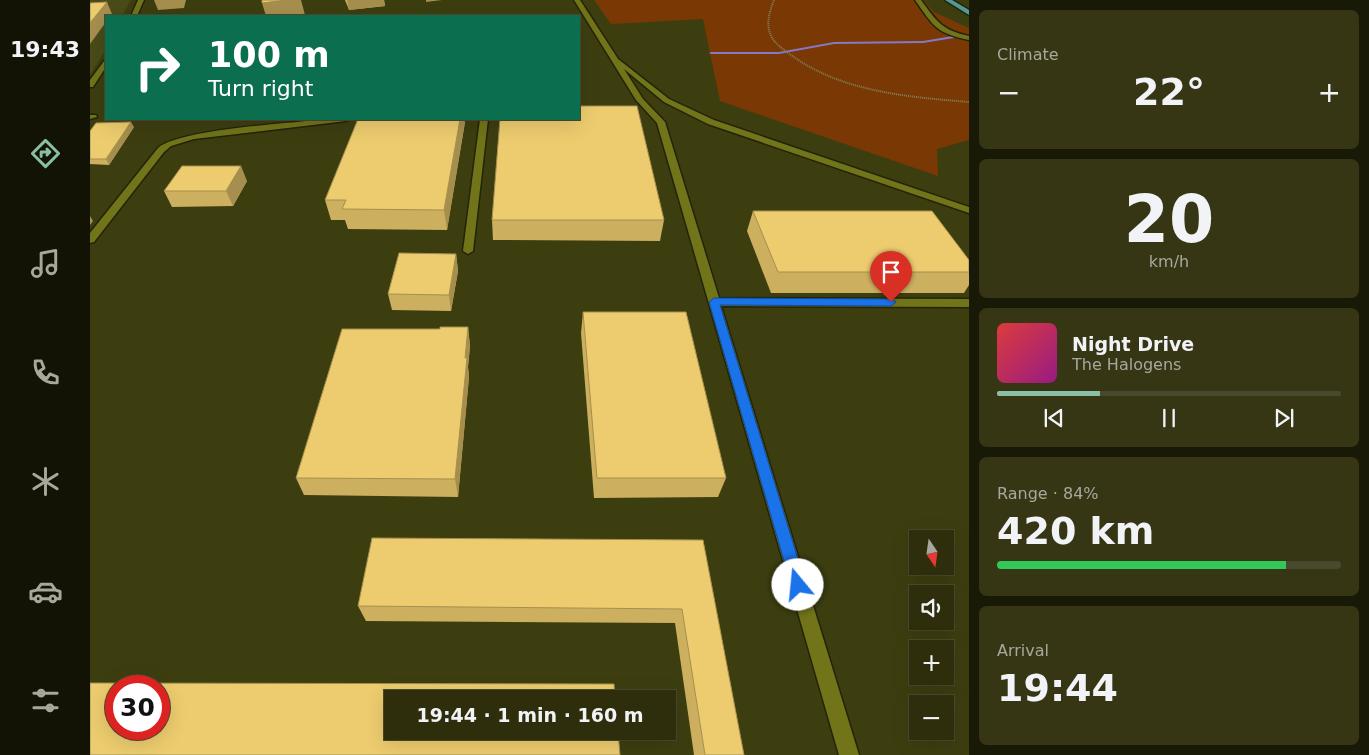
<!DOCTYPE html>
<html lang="en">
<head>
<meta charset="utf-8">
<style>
  :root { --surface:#2e2e0c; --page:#363615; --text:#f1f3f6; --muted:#a7a89d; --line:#494a2d; --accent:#8abfa5 }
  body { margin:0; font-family:"DejaVu Sans",sans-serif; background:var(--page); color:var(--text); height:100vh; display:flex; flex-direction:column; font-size:19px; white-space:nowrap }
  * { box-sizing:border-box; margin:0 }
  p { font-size:16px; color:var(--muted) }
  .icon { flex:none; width:28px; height:28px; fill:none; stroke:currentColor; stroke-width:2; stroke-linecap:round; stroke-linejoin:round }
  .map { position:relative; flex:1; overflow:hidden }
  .details { display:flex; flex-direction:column; gap:10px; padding:10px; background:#191907; width:400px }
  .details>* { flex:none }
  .guide { position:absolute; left:15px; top:15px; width:475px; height:105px; border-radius:0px; box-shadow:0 5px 20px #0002,0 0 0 1px var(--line); background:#0b6e4f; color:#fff; overflow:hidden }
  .needle { width:32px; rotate:167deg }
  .fabs { position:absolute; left:819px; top:530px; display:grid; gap:10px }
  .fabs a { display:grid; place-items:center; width:45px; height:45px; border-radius:0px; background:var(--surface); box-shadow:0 5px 20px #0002,0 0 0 1px var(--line); font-size:25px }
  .speed { position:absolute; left:15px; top:675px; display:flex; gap:10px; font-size:25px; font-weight:700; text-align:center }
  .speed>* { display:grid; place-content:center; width:65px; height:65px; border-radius:50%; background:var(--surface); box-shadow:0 5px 20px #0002,0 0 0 1px var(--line); line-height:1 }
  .speed .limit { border:8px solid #d22; background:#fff; color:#111 }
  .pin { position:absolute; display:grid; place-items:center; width:42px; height:42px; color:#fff; margin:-51px -21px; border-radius:50% 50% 50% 0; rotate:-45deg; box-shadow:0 0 5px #0007 }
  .pin .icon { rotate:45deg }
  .me { position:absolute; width:55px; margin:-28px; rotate:343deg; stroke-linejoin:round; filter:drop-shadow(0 0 4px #0008) }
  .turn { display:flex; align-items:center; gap:18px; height:105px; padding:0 20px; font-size:22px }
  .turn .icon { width:65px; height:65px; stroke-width:2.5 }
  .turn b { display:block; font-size:35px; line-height:42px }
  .big { font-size:38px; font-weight:700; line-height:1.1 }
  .details .tile { flex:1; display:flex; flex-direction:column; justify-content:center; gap:8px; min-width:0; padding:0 18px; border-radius:8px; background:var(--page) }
  .details .dial { align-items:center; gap:0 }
  .dial b { font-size:65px; line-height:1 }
  .song { display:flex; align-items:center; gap:15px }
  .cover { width:60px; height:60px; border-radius:8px; background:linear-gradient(135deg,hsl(0 70% 55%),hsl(310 70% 35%)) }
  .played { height:5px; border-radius:2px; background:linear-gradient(90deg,var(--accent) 30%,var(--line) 30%) }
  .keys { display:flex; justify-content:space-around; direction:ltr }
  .heat { display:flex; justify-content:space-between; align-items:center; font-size:28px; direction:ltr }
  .charge { height:8px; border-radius:4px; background:linear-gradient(90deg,#34c759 84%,var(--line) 0) }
  .trip { position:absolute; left:294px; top:690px; width:292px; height:50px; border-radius:0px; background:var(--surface); box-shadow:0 5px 20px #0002,0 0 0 1px var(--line); font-weight:700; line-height:50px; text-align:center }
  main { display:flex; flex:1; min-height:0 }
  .menu { display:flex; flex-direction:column; width:90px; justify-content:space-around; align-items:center; background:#121205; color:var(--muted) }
  .menu .icon { width:35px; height:35px }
  .menu .selected { color:var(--accent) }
  .menu b { font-size:22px; color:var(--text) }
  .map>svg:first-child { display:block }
  .built { fill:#494b18 }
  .green { fill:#7a3804 }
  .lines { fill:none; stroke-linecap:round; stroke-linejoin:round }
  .stream { fill:#8678c8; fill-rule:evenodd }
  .minor-casing { stroke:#232409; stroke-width:3 }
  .major-casing { stroke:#232409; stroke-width:3 }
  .path { stroke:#838459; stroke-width:2; stroke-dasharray:1 1; stroke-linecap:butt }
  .minor { fill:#72741a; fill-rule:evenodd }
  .major { fill:#539a94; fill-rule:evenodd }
  .wall { fill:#ccaf5f }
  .shaded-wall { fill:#a68f4e }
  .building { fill:#edcc6f; stroke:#a68f4e; fill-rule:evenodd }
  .route { fill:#1a73e8; stroke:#114b97 }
</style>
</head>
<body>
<main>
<nav class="menu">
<b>19:43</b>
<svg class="icon selected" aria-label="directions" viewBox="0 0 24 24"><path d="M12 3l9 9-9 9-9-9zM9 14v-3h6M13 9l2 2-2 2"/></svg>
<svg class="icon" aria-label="music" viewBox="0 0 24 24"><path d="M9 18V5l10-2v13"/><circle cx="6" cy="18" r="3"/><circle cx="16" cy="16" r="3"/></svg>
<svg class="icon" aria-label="phone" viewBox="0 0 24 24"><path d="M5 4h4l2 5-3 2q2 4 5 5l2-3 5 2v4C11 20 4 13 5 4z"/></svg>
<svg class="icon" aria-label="climate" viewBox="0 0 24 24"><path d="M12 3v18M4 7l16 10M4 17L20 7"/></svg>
<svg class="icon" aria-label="car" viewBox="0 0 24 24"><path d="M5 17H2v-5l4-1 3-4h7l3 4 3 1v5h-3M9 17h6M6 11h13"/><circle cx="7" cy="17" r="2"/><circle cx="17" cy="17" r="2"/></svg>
<svg class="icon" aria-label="filters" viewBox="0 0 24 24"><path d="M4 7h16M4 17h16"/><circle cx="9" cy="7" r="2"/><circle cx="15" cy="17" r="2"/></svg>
</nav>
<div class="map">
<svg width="879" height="755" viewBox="0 0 879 755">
  <rect width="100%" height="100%" fill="#3d3e10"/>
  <path class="built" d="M0,0H41L32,16H16V49L0,75Z"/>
  <path class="green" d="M504,0H833L844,12L879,28V140L847,149L848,176L630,101L613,19L521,24Z"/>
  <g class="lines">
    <path class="stream" d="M863,36L864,38L833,43L744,44L689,54H621L619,53L621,52H689L744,42L833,41Z"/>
    <g class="minor-casing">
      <g id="minor">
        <path d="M48,0H54L47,16H41Z"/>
        <path d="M484,0H490L528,59L579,99L624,120L879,207V213L618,124L574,102L534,69L553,99L575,122L629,298L879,299V307L631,306L769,755H749L567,123L546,100Z"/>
        <path d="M825,0H831C847,22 852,30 879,36V40C846,33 844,27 825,0Z"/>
        <path d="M16,60V67L3,87H0V80L14,61Z"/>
        <path d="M0,115H6L7,117L0,119Z"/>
        <path d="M238,119H260L256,121L104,139L81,146L74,152L4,242L0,243V233L68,148C90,129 204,123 238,119Z"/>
        <path d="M390,119H398L383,251L378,254L373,251Z"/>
      </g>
    </g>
    <g class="major-casing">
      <path id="major" d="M855,0H862L879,10V15Z"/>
    </g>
    <path class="path" d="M684,0C680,10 676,23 680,33C683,43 693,49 701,55C752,92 818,97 879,102"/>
    <use href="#minor" class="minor"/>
    <use href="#major" class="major"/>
  </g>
  <g class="wall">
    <path d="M255,0H294L295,6L259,10Z"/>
    <path d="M375,122L357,230L258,229L255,220H241L235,200Z"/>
    <path d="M44,127L19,165L0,164V131Z"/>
    <path d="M157,181L143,206L82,207L74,191Z"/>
    <path d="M663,211L879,260V285L874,293H681L657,231Z"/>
    <path d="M402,220H574L570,241L403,240Z"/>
    <path d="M366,254L368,271L361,311L302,310L298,294Z"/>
    <path d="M493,312L636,478L628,497L504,498L491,333Z"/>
    <path d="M378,327L380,346L378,367L379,377L368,497L214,495L206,478L350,329Z"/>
    <path d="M613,540L654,755H604L585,623L276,621L268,606Z"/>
  </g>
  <g class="shaded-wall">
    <path d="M64,0H96L94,8L68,10Z"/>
    <path d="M197,0H211L215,15L199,16H176L172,3Z"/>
    <path d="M257,0H294L295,6L259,10Z"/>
    <path d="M336,0H352L336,2Z"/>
    <path d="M17,2L22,14L21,16H16V22L0,44V23Z"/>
    <path d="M370,119H374L375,122L357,230L354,210Z"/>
    <path d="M41,122L44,127L19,165L16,159Z"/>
    <path d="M151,166L157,181L143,206L136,191Z"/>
    <path d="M0,216L3,221L0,225Z"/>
    <path d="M366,254L368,271L361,311L359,295Z"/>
    <path d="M378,327L380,346L378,367L379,377L368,497L365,479Z"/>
  </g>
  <g class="building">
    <path d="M172,0H197L172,3Z"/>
    <path d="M17,2L0,23V3Z"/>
    <path d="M489,106H547L574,220H402L410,119H489Z"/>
    <path d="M268,119H370L354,210L252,209L256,200H235Z"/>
    <path d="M41,122L16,159H0V131L6,123Z"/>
    <path d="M92,166H151L136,191H74Z"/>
    <path d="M663,211H842L879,260V272H688Z"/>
    <path d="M309,253L366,254L359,295L298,294Z"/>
    <path d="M493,312H596L636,478H507Z"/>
    <path d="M350,327H378L375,358H377L365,479L206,478L252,329H350Z"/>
    <path d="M282,538L613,540L654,755H615L592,609L268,606Z"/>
    <path d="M0,683L524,684L525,699H302V731H528L530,755H0ZM26,686H69V729H26Z"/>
  </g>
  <path class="route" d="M624,298L801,299L806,302L801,306L630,305L716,585L714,590L708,592L703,590L701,585L619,302Z"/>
</svg>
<div class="fabs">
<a><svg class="needle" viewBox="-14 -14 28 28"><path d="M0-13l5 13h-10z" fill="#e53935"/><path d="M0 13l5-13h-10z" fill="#a7a89d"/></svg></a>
<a><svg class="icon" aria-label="sound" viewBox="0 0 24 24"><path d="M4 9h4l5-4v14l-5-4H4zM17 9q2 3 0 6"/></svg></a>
<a>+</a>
<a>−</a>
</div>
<div class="speed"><div class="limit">30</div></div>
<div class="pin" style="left:801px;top:302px;background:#d93025"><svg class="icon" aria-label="arrive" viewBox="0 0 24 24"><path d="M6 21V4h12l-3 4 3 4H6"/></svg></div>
<svg class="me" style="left:708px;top:585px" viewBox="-20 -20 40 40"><circle r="19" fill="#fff"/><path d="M0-13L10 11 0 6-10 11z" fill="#1a73e8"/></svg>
<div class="trip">19:44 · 1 min · 160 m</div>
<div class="guide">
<div class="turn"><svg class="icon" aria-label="right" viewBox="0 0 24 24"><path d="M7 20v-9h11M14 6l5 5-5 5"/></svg><div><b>100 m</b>Turn right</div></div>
</div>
</div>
<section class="details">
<div class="tile"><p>Climate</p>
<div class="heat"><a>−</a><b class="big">22°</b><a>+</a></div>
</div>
<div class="tile dial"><b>20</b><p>km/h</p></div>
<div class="tile">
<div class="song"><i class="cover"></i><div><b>Night Drive</b><p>The Halogens</p></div></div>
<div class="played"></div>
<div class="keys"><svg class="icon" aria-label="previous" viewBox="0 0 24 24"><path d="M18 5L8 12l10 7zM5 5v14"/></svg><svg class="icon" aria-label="pause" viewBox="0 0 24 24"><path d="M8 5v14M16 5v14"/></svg><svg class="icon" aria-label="next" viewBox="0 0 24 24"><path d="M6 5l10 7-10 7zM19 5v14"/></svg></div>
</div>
<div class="tile"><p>Range · 84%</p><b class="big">420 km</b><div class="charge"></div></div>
<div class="tile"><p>Arrival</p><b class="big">19:44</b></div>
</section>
</main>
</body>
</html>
